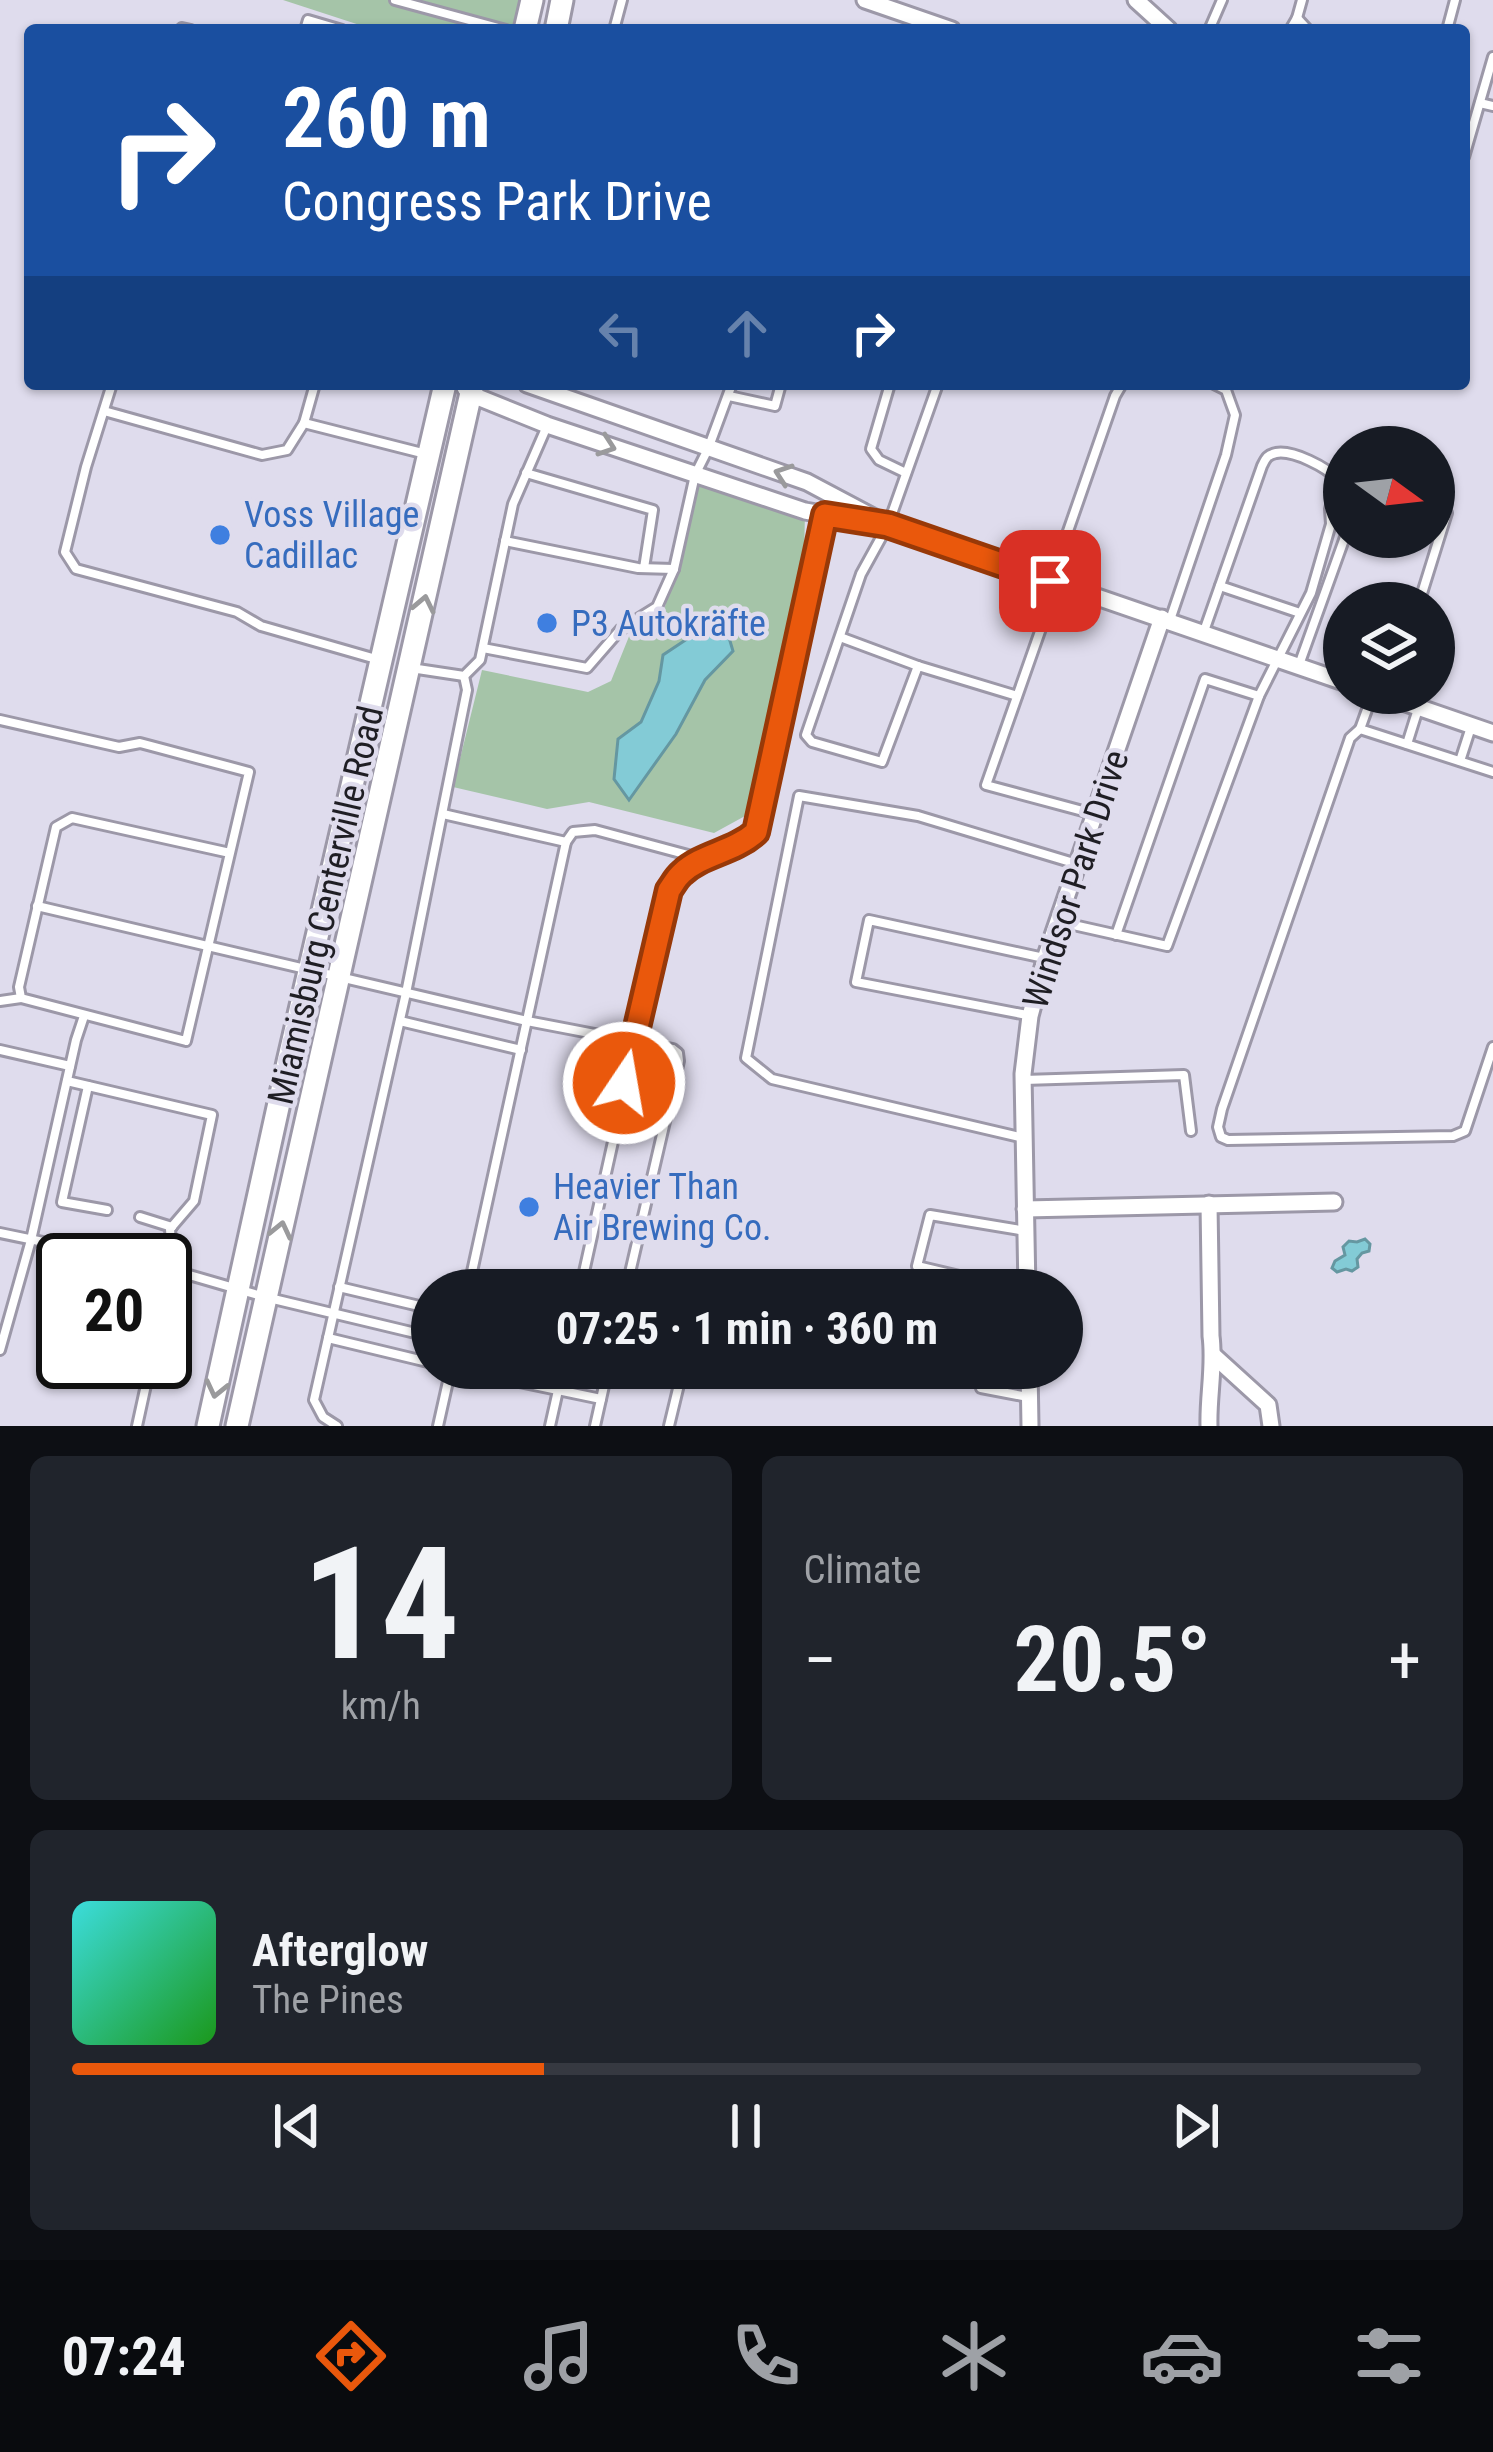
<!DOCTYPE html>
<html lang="en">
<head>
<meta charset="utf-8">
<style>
  :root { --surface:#171b24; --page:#20242c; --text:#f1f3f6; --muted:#9ea1a6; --line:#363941; --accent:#ea580c }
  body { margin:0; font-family:"Roboto Condensed",sans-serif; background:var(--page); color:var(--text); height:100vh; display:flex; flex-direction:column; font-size:45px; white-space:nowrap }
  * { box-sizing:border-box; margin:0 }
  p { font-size:39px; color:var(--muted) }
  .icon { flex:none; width:66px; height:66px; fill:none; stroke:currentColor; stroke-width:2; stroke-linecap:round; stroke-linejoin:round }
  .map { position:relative; height:1426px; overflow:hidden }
  .side { display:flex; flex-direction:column; gap:30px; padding:30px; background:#0d0f14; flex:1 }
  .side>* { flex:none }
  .banner { position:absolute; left:24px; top:24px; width:1446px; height:366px; border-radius:12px; box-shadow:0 3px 9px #0004; background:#1a4fa0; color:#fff; overflow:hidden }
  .needle { width:78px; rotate:105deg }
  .tools { position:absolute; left:1323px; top:426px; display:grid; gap:24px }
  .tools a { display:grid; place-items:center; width:132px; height:132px; border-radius:50%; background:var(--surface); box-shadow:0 3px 9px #0004; font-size:60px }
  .speed { position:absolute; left:36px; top:1233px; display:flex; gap:24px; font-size:60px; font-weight:700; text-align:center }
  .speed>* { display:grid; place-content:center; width:156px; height:156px; border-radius:50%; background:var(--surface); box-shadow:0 3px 9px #0004; line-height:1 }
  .speed .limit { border:6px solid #111; border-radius:18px; background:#fff; color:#111 }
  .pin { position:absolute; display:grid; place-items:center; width:102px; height:102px; color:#fff; margin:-51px; border-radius:24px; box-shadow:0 6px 18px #0006 }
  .me { position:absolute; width:132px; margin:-66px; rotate:12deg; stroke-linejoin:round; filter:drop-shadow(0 0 9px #0008) }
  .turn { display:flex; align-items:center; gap:42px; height:252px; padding:0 60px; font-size:54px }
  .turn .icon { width:156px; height:156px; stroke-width:2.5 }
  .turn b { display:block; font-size:84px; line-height:102px }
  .lanes { display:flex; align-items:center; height:114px; padding:0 60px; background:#0003; justify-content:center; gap:60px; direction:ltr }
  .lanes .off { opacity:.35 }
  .big { font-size:90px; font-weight:700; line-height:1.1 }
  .side .card { flex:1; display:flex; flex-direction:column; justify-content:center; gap:18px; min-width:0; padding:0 42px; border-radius:18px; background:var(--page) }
  .side .dial { align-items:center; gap:0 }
  .dial b { font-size:156px; line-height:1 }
  .song { display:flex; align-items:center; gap:36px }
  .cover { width:144px; height:144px; border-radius:18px; background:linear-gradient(135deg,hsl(180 70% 55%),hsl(120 70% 35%)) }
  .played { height:12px; border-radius:6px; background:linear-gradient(90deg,var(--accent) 35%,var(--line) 35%) }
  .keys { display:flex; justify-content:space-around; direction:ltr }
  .heat { display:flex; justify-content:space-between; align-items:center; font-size:66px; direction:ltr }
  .side .tiles { flex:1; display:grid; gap:30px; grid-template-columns:1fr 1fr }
  .card:last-child { grid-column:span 2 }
  .trip { position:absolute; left:411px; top:1269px; width:672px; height:120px; border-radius:60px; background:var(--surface); box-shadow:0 3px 9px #0004; font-weight:700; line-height:120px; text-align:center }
  .menu { display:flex; height:192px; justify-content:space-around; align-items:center; background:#090b0e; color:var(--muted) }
  .menu .icon { width:84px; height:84px }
  .menu .active { color:var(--accent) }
  .menu b { font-size:54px; color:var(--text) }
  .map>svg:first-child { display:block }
  .green { fill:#a5c4a8 }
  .water { fill:#83cbd6; stroke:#6597a1; stroke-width:3 }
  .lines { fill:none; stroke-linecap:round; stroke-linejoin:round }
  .lane-casing { stroke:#9c98a8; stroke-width:14 }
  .street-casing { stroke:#9c98a8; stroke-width:21 }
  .secondary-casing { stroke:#9c98a8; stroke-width:27 }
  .lane { stroke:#fff; stroke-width:8 }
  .street { stroke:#fff; stroke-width:15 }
  .secondary { stroke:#fff; stroke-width:21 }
  .oneway { stroke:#9a9a9c }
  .route-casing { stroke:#983908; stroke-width:30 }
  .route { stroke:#ea580c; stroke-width:21 }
  .shop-dot { fill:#3f7fe0; stroke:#dfdced; stroke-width:4.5 }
  .labels { text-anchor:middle; stroke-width:9; stroke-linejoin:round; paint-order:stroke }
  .shop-label { font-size:36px; fill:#366cbe; stroke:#dfdced; text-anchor:start }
  .street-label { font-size:36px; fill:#1f1e24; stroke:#dfdced }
</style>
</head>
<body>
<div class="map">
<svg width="1493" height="1426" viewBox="0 0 1493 1426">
  <rect width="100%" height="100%" fill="#dfdced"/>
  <g class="green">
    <path d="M283,0H532L525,30H375Z"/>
    <path d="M695,475L805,511L804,559L745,816L714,833L589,802L547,809L453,787L482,670L588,692L611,681L630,634L664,611Z"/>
  </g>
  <g class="water">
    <path d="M702,629L727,631L733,651L705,680L676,734L629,800L614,779L618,739L641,722L659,681L663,655Z"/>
    <path d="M1365,1239L1370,1244L1369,1251L1362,1253L1357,1259L1358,1267L1352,1271L1346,1269L1337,1272L1332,1268L1335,1261L1345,1255L1343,1247L1349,1241L1357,1242Z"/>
  </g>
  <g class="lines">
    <g class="lane-casing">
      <g id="lane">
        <path d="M395,0L506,30"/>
        <path d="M1297,18L1308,30"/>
        <path d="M182,28L191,30"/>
        <path d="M305,30L308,20L342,30"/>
        <path d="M614,30L622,0"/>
        <path d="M1209,30L1222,0"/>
        <path d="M1290,30L1297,18L1302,0"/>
        <path d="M1447,30L1455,0"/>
        <path d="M1480,103L1493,106"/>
        <path d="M1464,157L1493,57"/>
        <path d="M112,384L86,467L65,552L76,569L237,612L261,626L376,659"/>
        <path d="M890,384L871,449L879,460L906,473"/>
        <path d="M938,384L888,525L861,574L806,735L812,742L882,762L918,666L1017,696"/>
        <path d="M729,396L775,406L781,384"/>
        <path d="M104,411L262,455L287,450L304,423L426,454"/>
        <path d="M304,423L315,384"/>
        <path d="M526,473L653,510L644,568"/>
        <path d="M505,541L638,568L674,569"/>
        <path d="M1051,580L1115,396L1122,384"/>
        <path d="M1057,583L986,785L1094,814"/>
        <path d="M1220,586L1300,613"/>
        <path d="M1419,603L1447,513L1434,508"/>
        <path d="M1170,620L1226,455L1235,415L1226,390L1214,384"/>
        <path d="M840,637L918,666"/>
        <path d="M483,648L587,668L620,630L657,607L674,569L695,475L708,449L732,384"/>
        <path d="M1299,665L1345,537"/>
        <path d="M411,668L464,676L480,660L513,504L547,426"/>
        <path d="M1373,693L1360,729L1493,772"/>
        <path d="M0,720L119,747L140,743L249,772L186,1041L21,998L19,987L56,827L72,818L230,853"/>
        <path d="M1360,729L1350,738L1222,1109L1218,1127L1221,1137L1228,1140L1453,1136L1465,1131L1493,1047"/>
        <path d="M1407,744L1418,709"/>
        <path d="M1460,761L1471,727"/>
        <path d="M443,814L566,842"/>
        <path d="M37,906L527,1021L673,1049L678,1053L679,1061L626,1290"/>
        <path d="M1060,922L1167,946L1259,696L1311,593L1331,524L1330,509L1338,480C1327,467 1293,450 1276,453C1267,455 1266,458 1262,466L1203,634"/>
        <path d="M1116,935L1205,679L1259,696"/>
        <path d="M0,1001L21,998"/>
        <path d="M1027,1015L856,982L869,920L1044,958"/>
        <path d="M400,1021L521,1050"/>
        <path d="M0,1050L70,1066"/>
        <path d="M1024,1080L1184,1075L1191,1131"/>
        <path d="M67,1081L212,1115L194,1201L170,1229L173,1270L165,1302"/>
        <path d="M88,1086L62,1202L107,1210"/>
        <path d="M1024,1138L772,1079L746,1058L799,796L918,816L1077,864"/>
        <path d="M140,1217L172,1227"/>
        <path d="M0,1233L130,1260"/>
        <path d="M165,1268L265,1297L432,1337"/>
        <path d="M339,1287L432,1309"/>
        <path d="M468,1290L566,842L573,832L595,830L703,859"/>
        <path d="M580,1290L669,890L682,872L711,856L742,845L756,833L763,810L825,515L831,496"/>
        <path d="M1019,1290L917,1266L930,1215L1026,1231"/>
        <path d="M328,1338L432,1363"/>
        <path d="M0,1350L31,1240L76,1040L84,1016"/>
        <path d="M452,1368L601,1399"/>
        <path d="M985,1368L981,1388L1028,1397"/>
        <path d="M137,1426L151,1362"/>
        <path d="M337,1426L323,1417L314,1400L406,993L467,690L464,676"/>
        <path d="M438,1426L451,1368"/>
        <path d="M550,1426L563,1368"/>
        <path d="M595,1426L608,1368"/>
        <path d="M669,1426L683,1368"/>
      </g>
    </g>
    <g class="street-casing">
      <g id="street">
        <path d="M865,0L952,30"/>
        <path d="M1136,0L1169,30"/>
        <path d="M527,384L807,482L888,525L1344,682"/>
        <path d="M465,388L470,394L547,425L805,511L879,524"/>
        <path d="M1377,693L1493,733"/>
        <path d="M1209,1204L1211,1336C1215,1366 1208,1396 1209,1426"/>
        <path d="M1025,1209L1334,1202"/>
        <path d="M1027,1290L1023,1074L1030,1016L1046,956L1162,618"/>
        <path d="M1213,1355L1268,1405L1271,1426"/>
        <path d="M1029,1368L1030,1426"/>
      </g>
    </g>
    <g class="secondary-casing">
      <g id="secondary">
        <path d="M525,30L532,0"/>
        <path d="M556,30L562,0"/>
        <path d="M208,1426L288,1062L445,384"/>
        <path d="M237,1426L473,384"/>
      </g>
    </g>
    <use href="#lane" class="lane"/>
    <use href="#street" class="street"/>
    <use href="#secondary" class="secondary"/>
  </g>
  <defs><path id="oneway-chevron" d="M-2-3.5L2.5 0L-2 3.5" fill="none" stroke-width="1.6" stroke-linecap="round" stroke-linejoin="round" transform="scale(3)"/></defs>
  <g class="oneway">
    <use href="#oneway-chevron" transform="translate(607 446) rotate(19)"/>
    <use href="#oneway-chevron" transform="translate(783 474) rotate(-161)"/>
    <use href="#oneway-chevron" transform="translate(424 604) rotate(-78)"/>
    <use href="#oneway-chevron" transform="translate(281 1230) rotate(-77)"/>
    <use href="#oneway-chevron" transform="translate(216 1389) rotate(103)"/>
  </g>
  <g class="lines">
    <g class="route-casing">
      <path id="route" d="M624,1083L669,890C673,885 676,878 682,873C702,854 734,852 756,832L825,515L888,525L1050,581"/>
    </g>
    <use href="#route" class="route"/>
  </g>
  <g class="shop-dot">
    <circle cx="220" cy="535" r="12"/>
    <circle cx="547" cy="623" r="12"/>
    <circle cx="529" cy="1207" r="12"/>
  </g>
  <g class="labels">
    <g class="shop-label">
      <text x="244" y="527">Voss Village<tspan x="244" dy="41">Cadillac</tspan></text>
      <text x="571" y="636">P3 Autokräfte</text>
      <text x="553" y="1199">Heavier Than<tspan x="553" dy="41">Air Brewing Co.</tspan></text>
    </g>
    <g class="street-label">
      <text transform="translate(1075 879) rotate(-72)" y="13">Windsor Park Drive</text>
      <text transform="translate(325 905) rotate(-77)" y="13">Miamisburg Centerville Road</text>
    </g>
  </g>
</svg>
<div class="tools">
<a><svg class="needle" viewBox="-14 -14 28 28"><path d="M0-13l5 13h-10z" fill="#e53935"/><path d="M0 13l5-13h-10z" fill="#9ea1a6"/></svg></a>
<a><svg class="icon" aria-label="layers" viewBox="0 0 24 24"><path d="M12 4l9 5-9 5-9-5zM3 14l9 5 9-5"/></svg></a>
</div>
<div class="speed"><div class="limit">20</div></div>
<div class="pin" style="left:1050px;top:581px;background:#d93025"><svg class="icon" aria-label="arrive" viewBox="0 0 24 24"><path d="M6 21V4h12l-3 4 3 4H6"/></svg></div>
<svg class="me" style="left:624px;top:1083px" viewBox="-20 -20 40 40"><circle r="17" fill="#ea580c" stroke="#fff" stroke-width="3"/><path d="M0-11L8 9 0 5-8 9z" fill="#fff"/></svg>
<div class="trip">07:25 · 1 min · 360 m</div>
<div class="banner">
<div class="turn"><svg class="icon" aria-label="right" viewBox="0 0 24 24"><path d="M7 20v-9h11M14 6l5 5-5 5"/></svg><div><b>260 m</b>Congress Park Drive</div></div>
<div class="lanes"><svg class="icon off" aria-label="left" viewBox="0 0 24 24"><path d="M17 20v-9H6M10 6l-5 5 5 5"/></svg><svg class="icon off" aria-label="ahead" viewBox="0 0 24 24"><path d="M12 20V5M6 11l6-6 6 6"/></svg><svg class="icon" aria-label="right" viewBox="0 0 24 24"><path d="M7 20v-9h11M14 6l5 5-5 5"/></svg></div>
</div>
</div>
<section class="side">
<div class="tiles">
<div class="card dial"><b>14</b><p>km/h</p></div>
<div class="card"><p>Climate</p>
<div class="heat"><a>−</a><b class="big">20.5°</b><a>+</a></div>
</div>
<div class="card">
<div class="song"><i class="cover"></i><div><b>Afterglow</b><p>The Pines</p></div></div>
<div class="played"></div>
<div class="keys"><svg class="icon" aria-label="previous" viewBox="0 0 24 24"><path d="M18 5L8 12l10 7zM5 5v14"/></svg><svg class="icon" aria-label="pause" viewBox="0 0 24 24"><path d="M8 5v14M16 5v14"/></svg><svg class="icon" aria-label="next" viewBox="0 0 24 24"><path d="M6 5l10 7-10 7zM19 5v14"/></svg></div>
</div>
</div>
</section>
<nav class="menu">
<b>07:24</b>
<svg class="icon active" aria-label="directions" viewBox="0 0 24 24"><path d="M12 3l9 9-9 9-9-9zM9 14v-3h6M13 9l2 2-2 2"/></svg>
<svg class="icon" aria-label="music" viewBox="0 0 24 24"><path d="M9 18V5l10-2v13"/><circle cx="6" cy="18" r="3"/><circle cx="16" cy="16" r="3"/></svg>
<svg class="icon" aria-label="phone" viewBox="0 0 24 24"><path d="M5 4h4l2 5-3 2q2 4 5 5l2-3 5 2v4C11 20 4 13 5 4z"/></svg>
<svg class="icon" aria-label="climate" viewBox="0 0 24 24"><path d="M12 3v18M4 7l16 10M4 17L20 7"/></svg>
<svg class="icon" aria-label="car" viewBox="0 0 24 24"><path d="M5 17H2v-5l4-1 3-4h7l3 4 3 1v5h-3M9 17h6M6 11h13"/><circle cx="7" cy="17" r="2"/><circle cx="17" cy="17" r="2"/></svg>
<svg class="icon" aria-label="filters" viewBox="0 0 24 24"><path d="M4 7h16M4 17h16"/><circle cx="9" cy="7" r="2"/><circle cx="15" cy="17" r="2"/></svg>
</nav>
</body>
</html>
